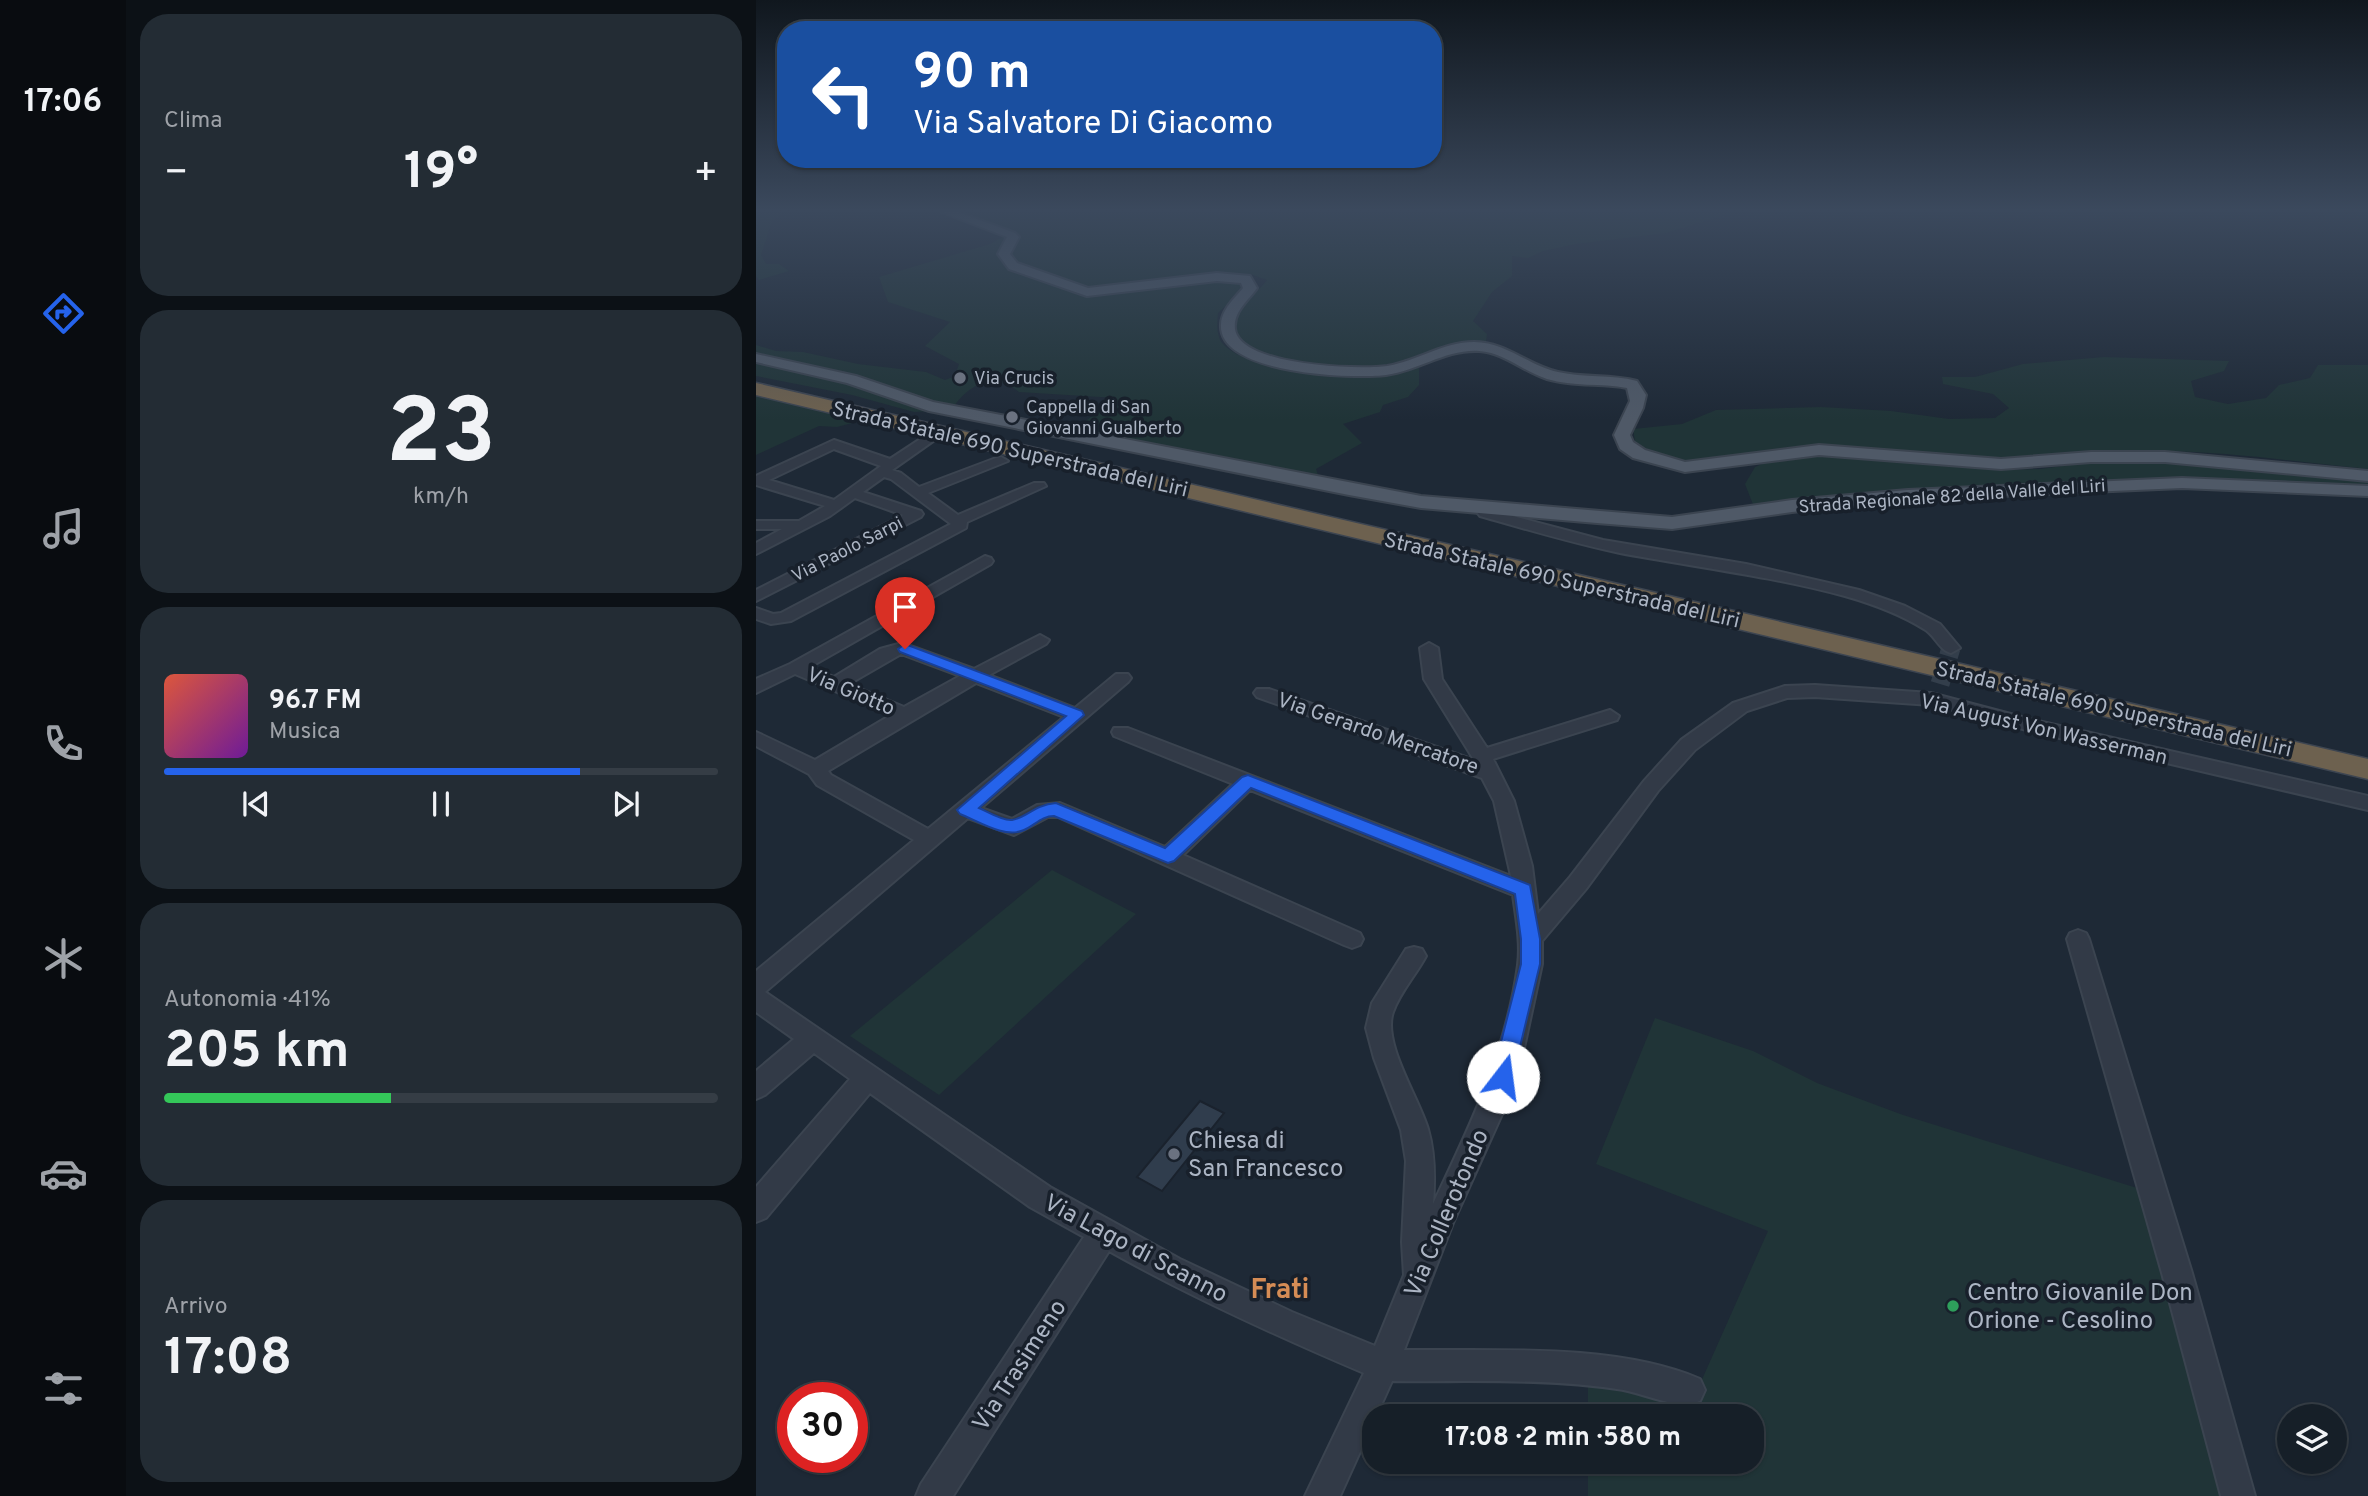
<!DOCTYPE html>
<html lang="it">
<head>
<meta charset="utf-8">
<style>
  :root { --surface:#161f28; --page:#232c34; --text:#f1f3f6; --muted:#9ea2a8; --line:#353d45; --accent:#2563eb }
  body { margin:0; font-family:Overpass,sans-serif; background:var(--page); color:var(--text); height:100vh; display:flex; flex-direction:column; font-size:26px; white-space:nowrap }
  * { box-sizing:border-box; margin:0 }
  p { font-size:23px; color:var(--muted) }
  .icon { flex:none; width:38px; height:38px; fill:none; stroke:currentColor; stroke-width:2; stroke-linecap:round; stroke-linejoin:round }
  .map { position:relative; flex:1; overflow:hidden }
  .details { display:flex; flex-direction:column; gap:14px; padding:14px; background:#0c1116; width:630px }
  .details>* { flex:none }
  .hud { position:absolute; left:21px; top:21px; width:665px; height:147px; border-radius:28px; box-shadow:0 2px 5px #0004,0 0 0 2px var(--line); background:#1a4fa0; color:#fff; overflow:hidden }
  .tools { position:absolute; left:1521px; top:1404px; display:grid; gap:14px }
  .tools a { display:grid; place-items:center; width:70px; height:70px; border-radius:50%; background:var(--surface); box-shadow:0 2px 5px #0004,0 0 0 2px var(--line); font-size:35px }
  .speed { position:absolute; left:21px; top:1382px; display:flex; gap:14px; font-size:35px; font-weight:700; text-align:center }
  .speed>* { display:grid; place-content:center; width:91px; height:91px; border-radius:50%; background:var(--surface); box-shadow:0 2px 5px #0004,0 0 0 2px var(--line); line-height:1 }
  .speed .limit { border:10px solid #d22; background:#fff; color:#111 }
  .pin { position:absolute; display:grid; place-items:center; width:60px; height:60px; color:#fff; margin:-72px -30px; border-radius:50% 50% 50% 0; rotate:-45deg; box-shadow:0 0 7px #0007 }
  .pin .icon { rotate:45deg }
  .me { position:absolute; width:77px; margin:-38px; rotate:15deg; stroke-linejoin:round; filter:drop-shadow(0 0 5px #0008) }
  .turn { display:flex; align-items:center; gap:24px; height:147px; padding:0 21px; font-size:32px }
  .turn .icon { width:91px; height:91px; stroke-width:2.5 }
  .turn b { display:block; font-size:49px; line-height:60px }
  .big { font-size:52px; font-weight:700; line-height:1.1 }
  .details .tile { flex:1; display:flex; flex-direction:column; justify-content:center; gap:10px; min-width:0; padding:0 24px; border-radius:28px; background:var(--page) }
  .details .dial { align-items:center; gap:0 }
  .dial b { font-size:91px; line-height:1 }
  .song { display:flex; align-items:center; gap:21px }
  .cover { width:84px; height:84px; border-radius:10px; background:linear-gradient(135deg,hsl(10 70% 55%),hsl(280 70% 35%)) }
  .played { height:7px; border-radius:4px; background:linear-gradient(90deg,var(--accent) 75%,var(--line) 75%) }
  .keys { display:flex; justify-content:space-around; direction:ltr }
  .heat { display:flex; justify-content:space-between; align-items:center; font-size:38px; direction:ltr }
  .charge { height:10px; border-radius:5px; background:linear-gradient(90deg,#34c759 41%,var(--line) 0) }
  .trip { position:absolute; left:606px; top:1404px; width:402px; height:70px; border-radius:28px; background:var(--surface); box-shadow:0 2px 5px #0004,0 0 0 2px var(--line); font-weight:700; line-height:70px; text-align:center }
  main { display:flex; flex:1; min-height:0 }
  .tab-bar { display:flex; flex-direction:column; width:126px; justify-content:space-around; align-items:center; background:#090c10; color:var(--muted) }
  .tab-bar .icon { width:49px; height:49px }
  .tab-bar .active { color:var(--accent) }
  .tab-bar b { font-size:32px; color:var(--text) }
  .map>svg:first-child { display:block }
  .green { fill:#203437 }
  .building { fill:#303d4d; stroke:#1a222d; stroke-width:2 }
  .lines { fill:none; stroke-linecap:round; stroke-linejoin:round }
  .minor-tunnel { stroke:#333e4b; stroke-width:19; stroke-dasharray:19 10; stroke-linecap:butt }
  .minor-casing { stroke:#3b4450; stroke-width:4 }
  .major-casing { stroke:#3b4450; stroke-width:4 }
  .highway-casing { stroke:#3d4551; stroke-width:3 }
  .minor { fill:#323a47; fill-rule:evenodd }
  .major { fill:#4f5967; fill-rule:evenodd }
  .highway { fill:#6d614f; fill-rule:evenodd }
  .route { fill:#2563eb; stroke:#184099; stroke-width:2 }
  .worship-dot { fill:#6b7280; stroke:#18202b; stroke-width:2.5 }
  .leisure-dot { fill:#2e9e5b; stroke:#18202b; stroke-width:2.5 }
  .labels { text-anchor:middle; stroke-width:7; stroke-linejoin:round; paint-order:stroke }
  .far-poi-label { font-size:18px; fill:#acb5c4; stroke:#18202b; text-anchor:start }
  .far-street-label { font-size:18px; fill:#acb5c4; stroke:#18202b }
  .street-label { font-size:21px; fill:#acb5c4; stroke:#18202b }
  .near-poi-label { font-size:24px; fill:#acb5c4; stroke:#18202b; text-anchor:start }
  .near-street-label { font-size:24px; fill:#acb5c4; stroke:#18202b }
  .near-neighbourhood-label { font-size:28px; font-weight:bold; fill:#d58c55; stroke:#18202b }
</style>
</head>
<body>
<main>
<nav class="tab-bar">
<b>17:06</b>
<svg class="icon active" aria-label="directions" viewBox="0 0 24 24"><path d="M12 3l9 9-9 9-9-9zM9 14v-3h6M13 9l2 2-2 2"/></svg>
<svg class="icon" aria-label="music" viewBox="0 0 24 24"><path d="M9 18V5l10-2v13"/><circle cx="6" cy="18" r="3"/><circle cx="16" cy="16" r="3"/></svg>
<svg class="icon" aria-label="phone" viewBox="0 0 24 24"><path d="M5 4h4l2 5-3 2q2 4 5 5l2-3 5 2v4C11 20 4 13 5 4z"/></svg>
<svg class="icon" aria-label="climate" viewBox="0 0 24 24"><path d="M12 3v18M4 7l16 10M4 17L20 7"/></svg>
<svg class="icon" aria-label="car" viewBox="0 0 24 24"><path d="M5 17H2v-5l4-1 3-4h7l3 4 3 1v5h-3M9 17h6M6 11h13"/><circle cx="7" cy="17" r="2"/><circle cx="17" cy="17" r="2"/></svg>
<svg class="icon" aria-label="filters" viewBox="0 0 24 24"><path d="M4 7h16M4 17h16"/><circle cx="9" cy="7" r="2"/><circle cx="15" cy="17" r="2"/></svg>
</nav>
<section class="details">
<div class="tile"><p>Clima</p>
<div class="heat"><a>−</a><b class="big">19°</b><a>+</a></div>
</div>
<div class="tile dial"><b>23</b><p>km/h</p></div>
<div class="tile">
<div class="song"><i class="cover"></i><div><b>96.7 FM</b><p>Musica</p></div></div>
<div class="played"></div>
<div class="keys"><svg class="icon" aria-label="previous" viewBox="0 0 24 24"><path d="M18 5L8 12l10 7zM5 5v14"/></svg><svg class="icon" aria-label="pause" viewBox="0 0 24 24"><path d="M8 5v14M16 5v14"/></svg><svg class="icon" aria-label="next" viewBox="0 0 24 24"><path d="M6 5l10 7-10 7zM19 5v14"/></svg></div>
</div>
<div class="tile"><p>Autonomia · 41%</p><b class="big">205 km</b><div class="charge"></div></div>
<div class="tile"><p>Arrivo</p><b class="big">17:08</b></div>
</section>
<div class="map">
<svg width="1612" height="1496" viewBox="0 0 1612 1496">
  <rect width="100%" height="100%" fill="#1e2936"/>
  <g class="green">
    <path d="M0,211H29L16,221L5,255L10,264H23L33,271L3,280L0,276Z"/>
    <path d="M203,211H980L910,233L820,244L787,251L772,258L756,256V276L736,292L717,321L731,334L730,341C693,341 666,359 631,364C587,371 514,365 479,337C477,302 494,302 511,280L494,274L484,275L489,288L462,313C461,323 460,336 467,344C496,376 624,380 663,367V385L652,397L627,405L624,412L587,424L606,443L560,469L563,478L319,429L360,398L263,392C238,370 212,385 196,409L109,379L0,355V345L20,351L47,352L102,364L170,372L189,380L199,376L203,364L169,346L194,322L132,302L123,277L234,244L257,231Z"/>
    <path d="M1348,357L1473,361L1468,371L1435,381L1439,397L1472,404L1510,398L1523,385L1554,378L1562,365H1612V469C1544,462 1475,452 1407,451C1345,450 1283,461 1222,459C1162,457 1102,441 1043,446C988,452 929,479 879,441L877,429L926,424L960,410L1065,407L1135,411L1193,419L1239,418L1253,408L1237,394L1187,384L1186,377H1219L1267,364Z"/>
    <path d="M9,363L71,376L131,395L150,405L175,411L158,412L96,395L0,376V364Z"/>
    <path d="M0,394L65,412L99,418L100,422L81,427L63,426L0,455Z"/>
    <path d="M1067,454L1239,470L1285,469L1340,461L1419,462L1612,478V487C1408,486 1200,473 998,507L989,484L999,467L1011,462Z"/>
    <path d="M296,870L380,914L183,1095L94,1036Z"/>
    <path d="M899,1018L997,1051L1061,1083L1147,1115L1381,1188L1472,1496H832V1461H996V1416H832V1382L936,1402L1012,1231L840,1164Z"/>
  </g>
  <path class="building" d="M444,1101L468,1113L406,1191L381,1177Z"/>
  <g class="lines">
    <path class="minor-tunnel" d="M1184,684L1195,648"/>
    <g class="minor-casing">
      <g id="minor">
        <path d="M175,432L180,433V439L136,470L145,473L163,487L240,458L245,457L252,461L172,493L202,515L278,483H288L290,486L211,522L210,528L35,621L15,624L0,619V608L17,614L25,613L195,524L135,479L128,477L107,492L165,511L167,514L165,517L0,601V590L147,515L99,498L74,516L0,554V543L26,529H0V521H43L69,506L0,485V476L78,440L134,459ZM78,449L125,466L78,500L13,480Z"/>
        <path d="M724,503L734,510L847,540L990,564L1103,590L1149,606L1184,624L1204,648L1195,653C1183,650 1179,635 1168,629C1144,614 1117,604 1089,596C1015,576 939,567 864,553C816,543 770,529 724,516L717,507Z"/>
        <path d="M229,556L235,558L237,561L235,564L54,667L78,677L124,649L146,643L218,669L284,635L293,640L290,644L233,675L319,708L360,674H372L375,678L372,682L225,808L256,819L281,805L304,803L409,847L477,784L358,736L356,732L358,728H372L755,876L738,801L726,778L501,697L498,693L501,689H513L718,760L668,679L664,648L673,643L682,648L686,679L731,748L854,710L863,716L861,720L737,759L758,801L776,866L782,914L814,877L888,781L925,740L977,703L1029,686L1059,685L1175,693L1282,721L1612,796V810L1282,733L1175,705L1059,697L1031,698L991,711L939,750L902,791L830,889L786,941V964L765,1062L752,1101L697,1223L648,1350C740,1351 859,1343 944,1379L949,1390L944,1401C920,1411 887,1392 861,1389C788,1378 710,1382 636,1381L584,1496H549L608,1373C521,1336 435,1297 353,1251L197,1496H160L165,1484L328,1237L274,1207L114,1093L10,1218L0,1222V1187L94,1079L58,1053L9,1095L0,1099V1071L38,1039L0,1012V971L158,840L61,785L53,774L0,746V732L59,760L135,715L39,674L0,693V679L34,664ZM145,654L204,676L148,707L93,684ZM220,683L308,717L172,829L75,775L72,771ZM494,790L757,895C760,918 765,942 762,965C750,1052 714,1126 677,1204C679,1179 679,1153 672,1129C663,1098 626,1043 637,1012C644,992 660,975 670,956L666,949L658,947L650,949L616,1003L610,1028L618,1058L645,1130L650,1161L646,1242L648,1275L619,1346L536,1312L424,1259L294,1187L9,992L212,818L258,835L292,817H302L588,945L596,948L604,945L607,939L604,933L427,855Z"/>
        <path d="M1322,930L1330,933L1333,939L1436,1273L1499,1496H1465L1406,1273L1311,939L1314,933Z"/>
      </g>
    </g>
    <g class="major-casing">
      <g id="major">
        <path d="M183,211H199L259,233L263,237L254,254L261,263L332,288L461,273L494,276L501,288C492,301 477,312 479,329C484,366 602,370 631,366C661,361 687,342 718,342C750,342 773,366 802,372C828,378 855,374 881,381L890,395L887,408L874,435L877,442L889,450L929,462L1063,445L1245,459L1335,452H1409L1612,471V481L1409,462H1335L1245,469L1063,455L929,472L877,458L864,449L858,435L874,401L871,388C845,383 817,387 791,379C768,372 747,352 723,351C690,349 662,371 630,375C596,379 461,374 465,324C466,309 479,298 487,288L485,283L461,281L331,296L253,269L242,254L251,237Z"/>
        <path d="M0,354L100,376L177,402L665,496L916,517L1036,500L1152,490L1426,478L1612,486V496L1426,488L1152,500L1036,512L916,529L841,523L665,508L593,495L173,411L91,383L0,362Z"/>
      </g>
    </g>
    <g class="highway-casing">
      <path id="highway" d="M0,383L1612,759V779L0,395Z"/>
    </g>
    <use href="#minor" class="minor"/>
    <use href="#major" class="major"/>
    <use href="#highway" class="highway"/>
  </g>
  <linearGradient id="sky" x2="0" y2="1"><stop stop-color="#10171e"/><stop offset="0.5" stop-color="#3b495d"/><stop offset="1" stop-color="#3b495d" stop-opacity="0"/></linearGradient>
  <rect width="1612" height="420" fill="url(#sky)"/>
  <path class="route" d="M149,644L326,711L328,715L223,808C232,812 246,821 256,820C270,818 278,805 300,803L409,848L486,777L492,775L774,885L784,939V964L755,1084L747,1087L740,1084L736,1077L765,964V939L759,894L495,788L418,861L412,863L298,816C286,816 279,825 268,830C249,839 222,821 204,814L201,810L310,716L144,652L142,649Z"/>
  <g class="worship-dot">
    <circle cx="204" cy="378" r="7"/>
    <circle cx="256" cy="417" r="7"/>
    <circle cx="418" cy="1154" r="7"/>
  </g>
  <circle class="leisure-dot" cx="1197" cy="1306" r="7"/>
  <g class="labels">
    <g class="far-poi-label">
      <text x="218" y="384">Via Crucis</text>
      <text x="270" y="413">Cappella di San<tspan x="270" dy="21">Giovanni Gualberto</tspan></text>
    </g>
    <g class="far-street-label">
      <text transform="translate(1196 496) rotate(-4)" y="6">Strada Regionale 82 della Valle del Liri</text>
      <text transform="translate(91 549) rotate(-27)" y="6">Via Paolo Sarpi</text>
    </g>
    <g class="street-label">
      <text transform="translate(254 449) rotate(13)" y="7">Strada Statale 690 Superstrada del Liri</text>
      <text transform="translate(806 580) rotate(13)" y="7">Strada Statale 690 Superstrada del Liri</text>
      <text transform="translate(95 691) rotate(23)" y="7">Via Giotto</text>
      <text transform="translate(1358 709) rotate(13)" y="7">Strada Statale 690 Superstrada del Liri</text>
      <text transform="translate(1288 729) rotate(13)" y="7">Via August Von Wasserman</text>
      <text transform="translate(622 733) rotate(19)" y="7">Via Gerardo Mercatore</text>
    </g>
    <g class="near-poi-label">
      <text x="432" y="1148">Chiesa di<tspan x="432" dy="28">San Francesco</tspan></text>
      <text x="1211" y="1300">Centro Giovanile Don<tspan x="1211" dy="28">Orione - Cesolino</tspan></text>
    </g>
    <g class="near-street-label">
      <text transform="translate(690 1213) rotate(-67)" y="8">Via Collerotondo</text>
      <text transform="translate(380 1248) rotate(28)" y="8">Via Lago di Scanno</text>
      <text transform="translate(263 1365) rotate(-57)" y="8">Via Trasimeno</text>
    </g>
    <g class="near-neighbourhood-label">
      <text x="524" y="1298">Frati</text>
    </g>
  </g>
</svg>
<div class="tools">
<a><svg class="icon" aria-label="layers" viewBox="0 0 24 24"><path d="M12 4l9 5-9 5-9-5zM3 14l9 5 9-5"/></svg></a>
</div>
<div class="speed"><div class="limit">30</div></div>
<div class="pin" style="left:149px;top:649px;background:#d93025"><svg class="icon" aria-label="arrive" viewBox="0 0 24 24"><path d="M6 21V4h12l-3 4 3 4H6"/></svg></div>
<svg class="me" style="left:747px;top:1077px" viewBox="-20 -20 40 40"><circle r="19" fill="#fff"/><path d="M0-13L10 11 0 6-10 11z" fill="#2563eb"/></svg>
<div class="trip">17:08 · 2 min · 580 m</div>
<div class="hud">
<div class="turn"><svg class="icon" aria-label="left" viewBox="0 0 24 24"><path d="M17 20v-9H6M10 6l-5 5 5 5"/></svg><div><b>90 m</b>Via Salvatore Di Giacomo</div></div>
</div>
</div>
</main>
</body>
</html>
